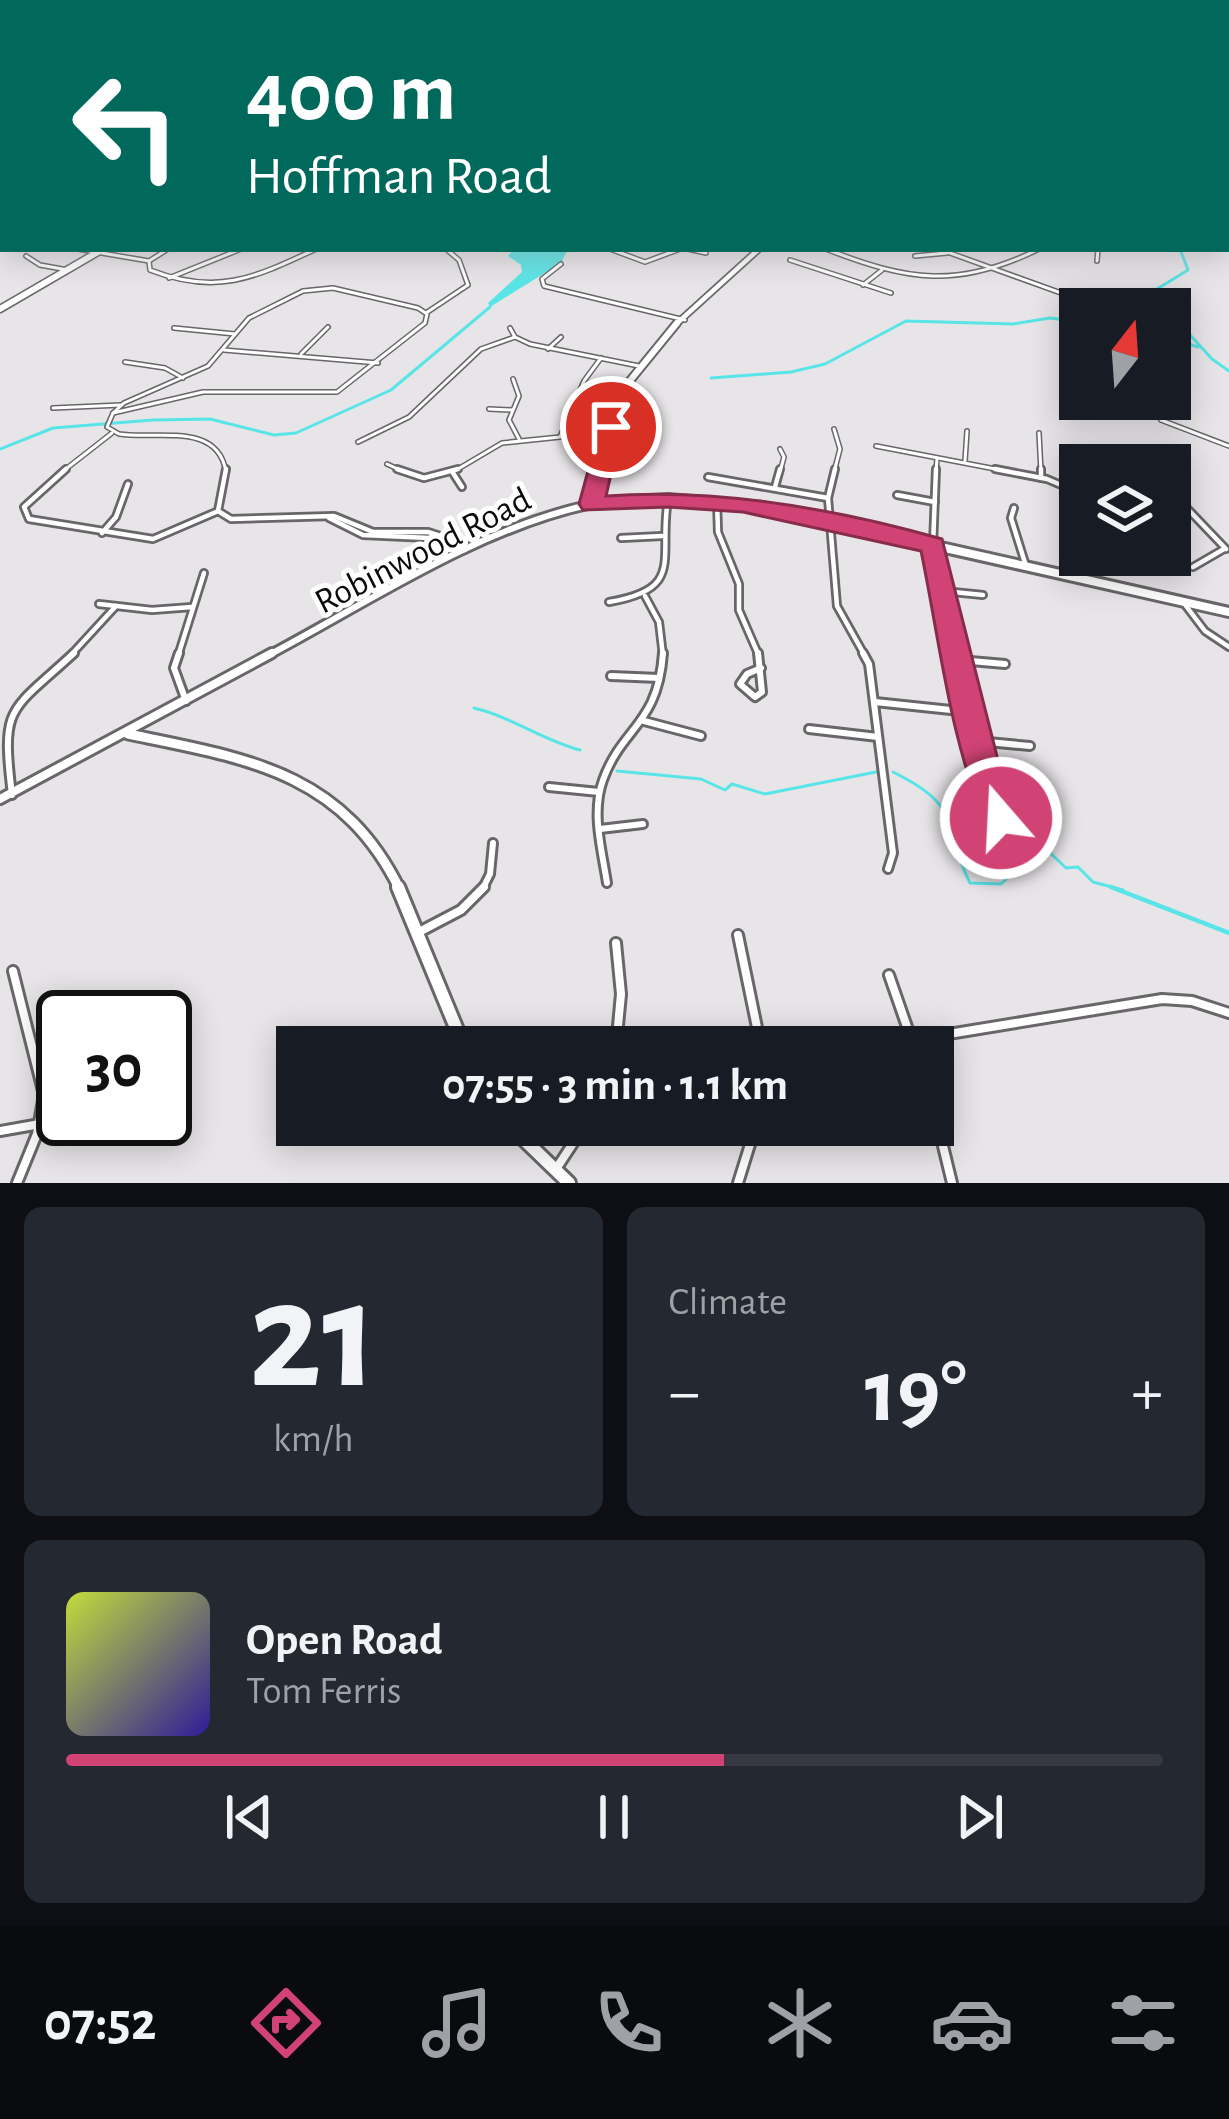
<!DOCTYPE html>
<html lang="en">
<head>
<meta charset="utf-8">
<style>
  :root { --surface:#171b24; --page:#242831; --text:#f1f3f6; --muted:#9ea1a6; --line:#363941; --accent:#d04374 }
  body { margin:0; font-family:"Alegreya Sans",sans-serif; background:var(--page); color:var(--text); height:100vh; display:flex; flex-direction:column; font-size:45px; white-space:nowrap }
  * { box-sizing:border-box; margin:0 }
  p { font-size:39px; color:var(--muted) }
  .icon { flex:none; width:66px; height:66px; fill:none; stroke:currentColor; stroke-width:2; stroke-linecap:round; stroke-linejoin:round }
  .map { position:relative; height:1183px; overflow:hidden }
  .details { display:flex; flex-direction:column; gap:24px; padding:24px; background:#0d0f14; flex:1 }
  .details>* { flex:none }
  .top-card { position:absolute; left:0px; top:0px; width:1230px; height:252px; box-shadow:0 6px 30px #0003; background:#00695c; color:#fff; overflow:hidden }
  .needle { width:78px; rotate:17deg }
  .fabs { position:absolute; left:1059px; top:288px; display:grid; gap:24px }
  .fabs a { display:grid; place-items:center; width:132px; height:132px; border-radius:0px; background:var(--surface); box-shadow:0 6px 30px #0003; font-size:60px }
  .speed { position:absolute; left:36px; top:990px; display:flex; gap:24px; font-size:60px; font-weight:700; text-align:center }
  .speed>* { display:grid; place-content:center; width:156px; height:156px; border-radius:50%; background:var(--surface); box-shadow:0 6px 30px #0003; line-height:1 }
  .speed .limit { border:6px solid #111; border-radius:18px; background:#fff; color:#111 }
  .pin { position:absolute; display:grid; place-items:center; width:102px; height:102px; color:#fff; margin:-51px; border:6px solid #fff; border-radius:50%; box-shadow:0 3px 12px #0007 }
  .me { position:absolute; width:132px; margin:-66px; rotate:341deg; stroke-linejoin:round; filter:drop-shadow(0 0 9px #0008) }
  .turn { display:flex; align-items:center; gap:42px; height:252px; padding:0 48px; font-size:54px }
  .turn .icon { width:156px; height:156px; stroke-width:2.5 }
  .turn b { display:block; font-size:84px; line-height:102px }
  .big { font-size:90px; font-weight:700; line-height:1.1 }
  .details .widget { flex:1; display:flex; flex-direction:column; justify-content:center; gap:18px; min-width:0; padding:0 42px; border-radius:18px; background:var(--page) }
  .details .dial { align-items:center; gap:0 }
  .dial b { font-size:156px; line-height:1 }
  .song { display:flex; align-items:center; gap:36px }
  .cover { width:144px; height:144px; border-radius:18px; background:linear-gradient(135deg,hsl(70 70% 55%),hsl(250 70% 35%)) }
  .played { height:12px; border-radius:6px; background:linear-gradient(90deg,var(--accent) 60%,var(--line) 60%) }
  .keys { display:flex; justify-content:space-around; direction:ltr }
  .heat { display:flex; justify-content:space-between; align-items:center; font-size:66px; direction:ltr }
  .details .tiles { flex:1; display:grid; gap:24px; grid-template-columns:1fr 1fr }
  .widget:last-child { grid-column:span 2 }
  .trip { position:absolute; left:276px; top:1026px; width:678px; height:120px; border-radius:0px; background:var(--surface); box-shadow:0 6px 30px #0003; font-weight:700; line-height:120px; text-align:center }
  .tab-bar { display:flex; height:192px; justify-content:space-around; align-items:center; background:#090b0e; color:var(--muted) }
  .tab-bar .icon { width:84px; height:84px }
  .tab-bar .current { color:var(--accent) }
  .tab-bar b { font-size:54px; color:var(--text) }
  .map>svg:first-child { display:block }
  .water { fill:#59e5e7 }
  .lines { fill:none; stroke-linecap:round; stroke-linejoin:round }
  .stream-far1 { stroke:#59e5e7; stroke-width:3 }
  .stream { stroke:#59e5e7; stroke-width:4.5 }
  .minor-far3-casing { stroke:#686669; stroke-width:6 }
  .minor-far2-casing { stroke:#686669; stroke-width:10 }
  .minor-far1-casing { stroke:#686669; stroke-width:12 }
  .minor-casing { stroke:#686669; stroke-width:14 }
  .tertiary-far1-casing { stroke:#686669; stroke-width:12 }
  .tertiary-casing { stroke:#686669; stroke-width:14 }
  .secondary-far4-casing { stroke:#686669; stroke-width:8 }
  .secondary-far3-casing { stroke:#686669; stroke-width:10 }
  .secondary-far2-casing { stroke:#686669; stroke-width:14 }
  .secondary-far1-casing { stroke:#686669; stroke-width:15 }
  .secondary-casing { stroke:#686669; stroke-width:18 }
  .primary-casing { stroke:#686669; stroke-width:9 }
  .minor-far3 { stroke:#fff; stroke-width:3 }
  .minor-far2 { stroke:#fff; stroke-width:4.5 }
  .minor-far1 { stroke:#fff; stroke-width:6 }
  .minor { stroke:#fff; stroke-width:8 }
  .tertiary-far1 { stroke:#fff; stroke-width:6 }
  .tertiary { stroke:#fff; stroke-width:8 }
  .secondary-far4 { stroke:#fff; stroke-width:4.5 }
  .secondary-far3 { stroke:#fff; stroke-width:6 }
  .secondary-far2 { stroke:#fff; stroke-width:8 }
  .secondary-far1 { stroke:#fff; stroke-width:9 }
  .secondary { stroke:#fff; stroke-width:12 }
  .primary { stroke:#fff; stroke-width:6 }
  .route { fill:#d04374; stroke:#872c4b; stroke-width:3 }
  .labels { text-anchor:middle; stroke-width:10; stroke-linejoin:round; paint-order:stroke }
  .street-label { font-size:36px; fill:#0c0b0c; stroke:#fff }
</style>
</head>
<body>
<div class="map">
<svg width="1229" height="1183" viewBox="0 0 1229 1183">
  <rect width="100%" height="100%" fill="#e8e5e9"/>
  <path class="water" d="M514,249H568L561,263L490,307L488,303L522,272L521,265L508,256Z"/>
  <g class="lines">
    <g class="stream-far1">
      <path d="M1166,309L1157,289L1188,270L1180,249"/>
      <path d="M1170,313L1212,359L1229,371"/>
      <path d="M1170,338L1198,347"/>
      <path d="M711,378L791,372L825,364L906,321L1013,324L1050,318L1080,322"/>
      <path d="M0,449L53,428L153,420L210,419L274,435L296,433L391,390L490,307"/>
      <path d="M474,708C512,717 542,740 580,750"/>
      <path d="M617,771L701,779L725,790L732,784L765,794L876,772"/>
      <path d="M893,772C966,808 940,824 970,883L1001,884L1042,845L1066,868L1078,867L1093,882L1123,890"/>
    </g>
    <path class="stream" d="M1111,887L1229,933"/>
    <g class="minor-far3-casing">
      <g id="minor-far3">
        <path d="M78,249L149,261"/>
        <path d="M168,249L149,261L150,270C217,296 254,278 316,249"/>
        <path d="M610,249L645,262L680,249"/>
        <path d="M688,249L706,253"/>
        <path d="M826,249C908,281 958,289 1039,249"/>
        <path d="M939,249L1086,302"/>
        <path d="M26,256L40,265L68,270"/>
        <path d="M915,256L947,253"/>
        <path d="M790,260L891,293"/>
        <path d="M1097,261L1098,249"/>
        <path d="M561,264L542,279L544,286L685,320"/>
        <path d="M169,278L241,249"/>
        <path d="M863,285L882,270"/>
        <path d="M333,288L418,308L427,314L425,323L337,392H203L113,413L124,403L208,366L249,318L303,291Z"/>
        <path d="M426,313L468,285L459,260L446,249"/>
        <path d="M174,328L235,334"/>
        <path d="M510,328L515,337L530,344L639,366"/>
        <path d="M548,349L561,337"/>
        <path d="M224,350L378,363"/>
        <path d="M301,354L328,327"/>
        <path d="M125,362L165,368L183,378"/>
        <path d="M513,379L519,396L509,420L519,439"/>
        <path d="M53,408L121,405"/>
        <path d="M489,409L512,410"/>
        <path d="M113,413L107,427L119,434C156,440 218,421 226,472"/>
        <path d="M1161,420L1229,446"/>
        <path d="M834,429L840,449L834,472"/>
        <path d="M1039,433L1041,472"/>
        <path d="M358,442L409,417L481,349L515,337"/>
        <path d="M876,446L1011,472"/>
        <path d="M1168,460L1169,465"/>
        <path d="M965,461L967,431"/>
        <path d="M387,464L404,472"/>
        <path d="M62,472L112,433"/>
        <path d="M453,472L502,443L560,437L584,381L601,358"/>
        <path d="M780,472L784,457L780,449"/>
        <path d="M936,472L937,458"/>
      </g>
    </g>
    <g class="minor-far2-casing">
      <g id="minor-far2">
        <path d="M66,469L24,507L29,519L153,539L216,512"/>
        <path d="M226,469L218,511L231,519L334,516L373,532H428L456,541L465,550"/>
        <path d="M397,469L424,478L458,469"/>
        <path d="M835,469L828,498L837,606L865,656"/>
        <path d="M936,469L933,545L958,656"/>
        <path d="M995,469L1047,479L1080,493"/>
        <path d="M1041,469V478"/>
        <path d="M1170,469L1181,502L1226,549"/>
        <path d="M453,473L462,487"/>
        <path d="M708,477L828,498"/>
        <path d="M775,487L780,469"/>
        <path d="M897,495L935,502"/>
        <path d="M717,501L718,532L739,584V610L759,656"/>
        <path d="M1014,508L1011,518L1026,566"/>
        <path d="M329,518L363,535L429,538L461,549"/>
        <path d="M102,533L116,517L128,484"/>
        <path d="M621,538L662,536"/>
        <path d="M1193,567L1224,549"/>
        <path d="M943,591L983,595"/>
        <path d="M645,596L659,622L663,656"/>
        <path d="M609,602C686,589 658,559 668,499"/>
        <path d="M1183,602L1205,631L1229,647"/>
        <path d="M99,604L152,610L192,607"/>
        <path d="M70,656L116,606"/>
        <path d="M178,656L204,573"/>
      </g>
    </g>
    <g class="minor-far1-casing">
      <g id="minor-far1">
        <path d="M179,653L174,668L186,701"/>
        <path d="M758,653L762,692L755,697L740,684L747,674L761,668"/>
        <path d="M863,653L869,664L893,853L888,869"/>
        <path d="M958,653L982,760L1005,831"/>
        <path d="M959,660L1005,664"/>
        <path d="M611,676L659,678"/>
        <path d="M875,702L970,712"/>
        <path d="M644,721L701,736"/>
        <path d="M809,729L878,737"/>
        <path d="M977,741L1030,746"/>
        <path d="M549,787L599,792"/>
        <path d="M12,795C1,704 9,713 74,653"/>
        <path d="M600,829L643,824"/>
        <path d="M607,883C602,850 591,813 603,780C622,727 658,725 663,653"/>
        <path d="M482,890L490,874L493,843"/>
      </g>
    </g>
    <g class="minor-casing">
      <g id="minor">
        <path d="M419,932L461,910L484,887"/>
        <path d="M738,935L761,1047"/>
        <path d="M616,943L621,994L616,1047"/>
        <path d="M13,971L44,1095L37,1134L17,1183"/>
        <path d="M889,975L914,1047"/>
        <path d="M912,1040L1162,999L1192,1001L1229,1013"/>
        <path d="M933,1105L952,1183"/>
        <path d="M0,1131L40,1124"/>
        <path d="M558,1166L585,1125"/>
        <path d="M738,1183L756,1125"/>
      </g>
    </g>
    <g class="tertiary-far1-casing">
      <path id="tertiary-far1" d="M267,656C371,601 476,529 592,504"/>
    </g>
    <g class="tertiary-casing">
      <path id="tertiary" d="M0,799L272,653"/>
    </g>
    <g class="secondary-far4-casing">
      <path id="secondary-far4" d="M674,326L759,249"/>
    </g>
    <g class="secondary-far3-casing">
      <path id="secondary-far3" d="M598,472L624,388L677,323"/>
    </g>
    <g class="secondary-far2-casing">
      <path id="secondary-far2" d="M598,469L592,504L668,499L763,507L1229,612"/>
    </g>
    <g class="secondary-far1-casing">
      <path id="secondary-far1" d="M128,734C245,758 342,771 400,890"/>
    </g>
    <g class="secondary-casing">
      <g id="secondary">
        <path d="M398,887L464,1047"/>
        <path d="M509,1125L569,1183"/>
      </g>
    </g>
    <g class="primary-casing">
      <path id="primary" d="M0,309L103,249"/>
    </g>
    <use href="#minor-far3" class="minor-far3"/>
    <use href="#minor-far2" class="minor-far2"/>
    <use href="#minor-far1" class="minor-far1"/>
    <use href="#minor" class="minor"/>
    <use href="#tertiary-far1" class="tertiary-far1"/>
    <use href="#tertiary" class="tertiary"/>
    <use href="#secondary-far4" class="secondary-far4"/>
    <use href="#secondary-far3" class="secondary-far3"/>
    <use href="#secondary-far2" class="secondary-far2"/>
    <use href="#secondary-far1" class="secondary-far1"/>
    <use href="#secondary" class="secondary"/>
    <use href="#primary" class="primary"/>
  </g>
  <linearGradient id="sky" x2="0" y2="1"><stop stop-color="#6fc8e8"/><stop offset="0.42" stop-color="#f5f3f5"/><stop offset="1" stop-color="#f5f3f5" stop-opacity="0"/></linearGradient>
  <rect width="1229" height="284" fill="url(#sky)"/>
  <path class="route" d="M611,420L622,427L606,496C719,488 833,508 942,539L998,760L1019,818L1013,830L1001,834L989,830C950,744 940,642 921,551L743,512L668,507L583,510L579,504L600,427Z"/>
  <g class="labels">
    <g class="street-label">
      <text transform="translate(422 549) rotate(-27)" y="13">Robinwood Road</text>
    </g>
  </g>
</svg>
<div class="fabs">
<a><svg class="needle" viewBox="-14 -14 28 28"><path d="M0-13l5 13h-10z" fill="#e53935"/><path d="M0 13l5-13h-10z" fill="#9ea1a6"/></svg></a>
<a><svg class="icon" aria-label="layers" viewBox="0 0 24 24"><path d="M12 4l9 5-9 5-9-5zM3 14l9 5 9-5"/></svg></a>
</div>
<div class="speed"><div class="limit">30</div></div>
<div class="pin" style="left:611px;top:427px;background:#d93025"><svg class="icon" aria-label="arrive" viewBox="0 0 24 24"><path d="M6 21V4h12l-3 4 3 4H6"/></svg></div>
<svg class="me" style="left:1001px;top:818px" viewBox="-20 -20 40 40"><circle r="17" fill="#d04374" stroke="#fff" stroke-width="3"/><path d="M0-11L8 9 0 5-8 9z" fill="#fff"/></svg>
<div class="trip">07:55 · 3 min · 1.1 km</div>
<div class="top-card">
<div class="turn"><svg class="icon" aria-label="left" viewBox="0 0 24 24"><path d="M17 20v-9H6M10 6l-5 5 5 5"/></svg><div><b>400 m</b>Hoffman Road</div></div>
</div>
</div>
<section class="details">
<div class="tiles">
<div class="widget dial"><b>21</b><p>km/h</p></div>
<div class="widget"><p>Climate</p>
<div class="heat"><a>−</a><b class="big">19°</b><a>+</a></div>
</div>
<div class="widget">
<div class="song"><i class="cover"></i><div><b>Open Road</b><p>Tom Ferris</p></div></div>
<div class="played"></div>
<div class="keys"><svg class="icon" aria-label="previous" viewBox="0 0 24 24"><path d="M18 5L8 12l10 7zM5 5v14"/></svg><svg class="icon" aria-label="pause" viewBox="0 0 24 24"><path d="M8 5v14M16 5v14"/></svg><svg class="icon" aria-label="next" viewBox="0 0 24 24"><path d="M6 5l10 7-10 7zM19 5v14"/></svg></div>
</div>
</div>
</section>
<nav class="tab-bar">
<b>07:52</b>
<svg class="icon current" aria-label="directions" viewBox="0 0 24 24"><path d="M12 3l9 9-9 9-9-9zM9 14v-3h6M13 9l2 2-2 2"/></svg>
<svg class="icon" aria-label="music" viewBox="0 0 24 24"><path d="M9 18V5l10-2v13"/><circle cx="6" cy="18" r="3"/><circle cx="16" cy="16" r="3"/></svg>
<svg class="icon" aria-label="phone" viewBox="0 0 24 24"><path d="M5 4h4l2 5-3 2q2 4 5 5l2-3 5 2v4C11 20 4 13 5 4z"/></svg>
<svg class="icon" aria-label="climate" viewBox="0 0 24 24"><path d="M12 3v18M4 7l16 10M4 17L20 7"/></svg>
<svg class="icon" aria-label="car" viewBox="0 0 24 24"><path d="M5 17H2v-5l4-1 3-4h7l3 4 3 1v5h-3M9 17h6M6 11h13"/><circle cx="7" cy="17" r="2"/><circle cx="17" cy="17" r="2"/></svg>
<svg class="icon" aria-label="filters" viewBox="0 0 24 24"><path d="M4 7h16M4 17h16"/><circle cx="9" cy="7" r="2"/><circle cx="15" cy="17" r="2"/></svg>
</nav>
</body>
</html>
